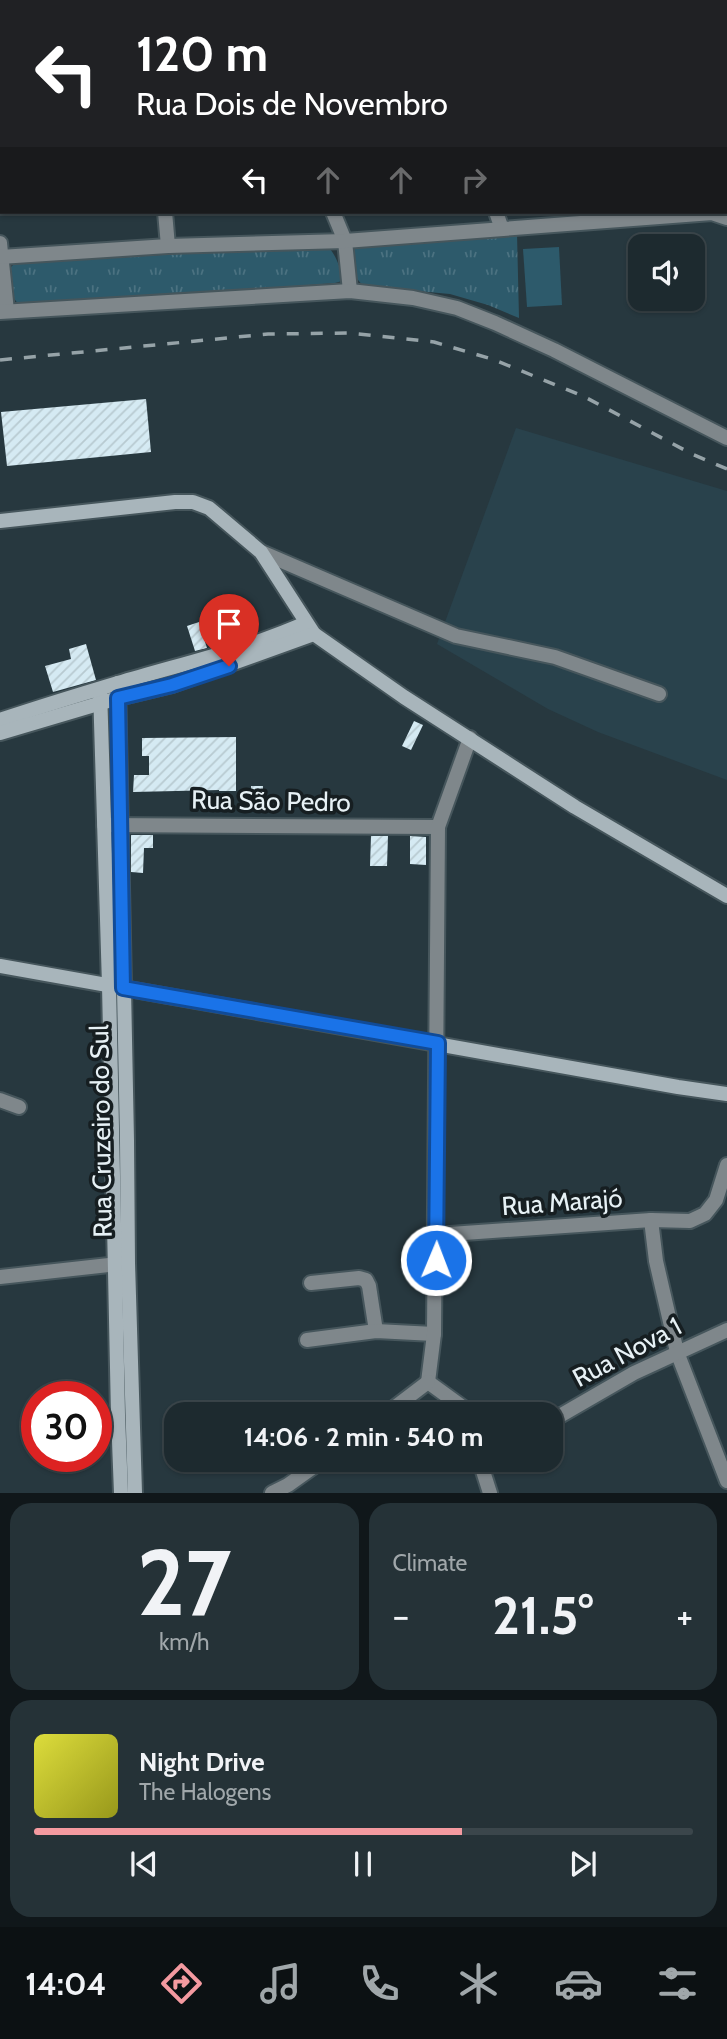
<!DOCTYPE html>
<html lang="en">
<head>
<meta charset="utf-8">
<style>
  :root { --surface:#1d2a2f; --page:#253237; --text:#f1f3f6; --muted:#a0a7aa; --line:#3b464b; --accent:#f49aa0 }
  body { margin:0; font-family:Cabin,sans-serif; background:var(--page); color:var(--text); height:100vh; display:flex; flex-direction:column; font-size:26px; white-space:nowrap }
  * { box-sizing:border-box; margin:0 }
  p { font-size:23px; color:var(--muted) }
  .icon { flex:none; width:38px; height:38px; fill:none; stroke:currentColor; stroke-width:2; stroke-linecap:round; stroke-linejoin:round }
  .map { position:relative; height:1493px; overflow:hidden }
  .sheet { display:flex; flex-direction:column; gap:10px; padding:10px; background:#10171a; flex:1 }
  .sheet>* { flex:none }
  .top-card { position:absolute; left:0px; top:0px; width:728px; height:214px; box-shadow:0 2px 5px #0004,0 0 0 2px var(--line); background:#202124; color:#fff; overflow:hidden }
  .buttons { position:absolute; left:628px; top:234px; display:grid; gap:14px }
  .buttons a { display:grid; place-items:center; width:77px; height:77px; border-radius:14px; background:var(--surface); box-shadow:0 2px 5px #0004,0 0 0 2px var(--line); font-size:35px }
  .speed { position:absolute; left:21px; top:1381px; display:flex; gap:14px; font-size:35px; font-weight:700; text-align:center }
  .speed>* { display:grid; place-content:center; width:91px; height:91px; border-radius:50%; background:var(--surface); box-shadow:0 2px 5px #0004,0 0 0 2px var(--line); line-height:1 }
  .speed .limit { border:10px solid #d22; background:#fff; color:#111 }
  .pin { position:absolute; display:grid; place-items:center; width:60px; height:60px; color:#fff; margin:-72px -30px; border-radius:50% 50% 50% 0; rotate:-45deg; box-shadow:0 0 7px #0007 }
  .pin .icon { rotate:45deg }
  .me { position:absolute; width:77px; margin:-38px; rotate:1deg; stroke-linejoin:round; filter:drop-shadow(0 0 5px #0008) }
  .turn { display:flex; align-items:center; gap:24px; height:147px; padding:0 21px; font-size:32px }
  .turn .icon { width:91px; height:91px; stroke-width:2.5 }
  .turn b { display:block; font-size:49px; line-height:60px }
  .lanes { display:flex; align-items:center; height:66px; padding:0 21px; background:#0003; justify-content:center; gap:35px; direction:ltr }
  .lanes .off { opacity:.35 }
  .big { font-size:52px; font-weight:800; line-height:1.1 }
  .sheet .widget { flex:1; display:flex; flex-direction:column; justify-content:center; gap:10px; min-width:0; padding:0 24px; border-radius:21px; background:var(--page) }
  .sheet .dial { align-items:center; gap:0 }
  .dial b { font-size:91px; line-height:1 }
  .song { display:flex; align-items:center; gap:21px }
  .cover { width:84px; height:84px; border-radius:10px; background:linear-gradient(135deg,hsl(60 70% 55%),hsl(60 70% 35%)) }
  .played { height:7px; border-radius:4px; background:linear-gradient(90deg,var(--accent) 65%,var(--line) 65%) }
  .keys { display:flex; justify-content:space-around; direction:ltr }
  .heat { display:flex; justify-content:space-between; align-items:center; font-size:38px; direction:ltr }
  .sheet .tiles { flex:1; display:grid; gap:10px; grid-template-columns:1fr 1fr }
  .widget:last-child { grid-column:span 2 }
  .trip { position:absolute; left:164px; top:1402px; width:399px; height:70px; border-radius:21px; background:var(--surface); box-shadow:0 2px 5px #0004,0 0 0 2px var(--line); font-weight:800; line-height:70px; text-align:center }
  .tabs { display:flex; height:112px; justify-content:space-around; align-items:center; background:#0c1113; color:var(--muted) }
  .tabs .icon { width:49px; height:49px }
  .tabs .on { color:var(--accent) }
  .tabs b { font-size:32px; color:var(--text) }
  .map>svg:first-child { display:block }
  .built { fill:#29424c }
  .grass { fill:url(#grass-tufts) }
  .pitch { fill:#2d5a6b }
  .building { fill:url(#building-hatch) }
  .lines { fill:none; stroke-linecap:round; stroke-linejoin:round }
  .street-casing { stroke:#46565c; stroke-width:18 }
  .secondary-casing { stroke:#46565c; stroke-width:18 }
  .primary-casing { stroke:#46565c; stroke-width:21 }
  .street { stroke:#7f878b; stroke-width:14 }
  .secondary { stroke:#a8b5bb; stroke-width:14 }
  .primary { stroke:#c8d9e1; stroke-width:18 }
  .rail { stroke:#96a3a8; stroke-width:3.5; stroke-dasharray:12 12; stroke-linecap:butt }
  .route-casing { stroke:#114b97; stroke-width:18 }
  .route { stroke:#1a73e8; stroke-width:12 }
  .labels { text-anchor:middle; stroke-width:7; stroke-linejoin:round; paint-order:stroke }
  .street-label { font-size:26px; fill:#e7f1f5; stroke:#161e21 }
</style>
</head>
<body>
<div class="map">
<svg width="727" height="1493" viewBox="0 0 727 1493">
  <defs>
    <pattern id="grass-tufts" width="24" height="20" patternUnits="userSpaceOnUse" patternTransform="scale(1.75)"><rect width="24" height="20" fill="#2d5a6b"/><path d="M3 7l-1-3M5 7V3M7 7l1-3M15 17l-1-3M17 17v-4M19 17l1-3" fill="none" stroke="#4b7281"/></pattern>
    <pattern id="building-hatch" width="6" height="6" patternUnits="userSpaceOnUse" patternTransform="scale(1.75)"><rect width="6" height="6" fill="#d5eaf3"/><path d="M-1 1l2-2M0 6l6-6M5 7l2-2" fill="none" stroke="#b8cad1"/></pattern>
  </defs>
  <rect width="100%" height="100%" fill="#27383f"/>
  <path class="built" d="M516,428L727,491V780L598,732L548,709L437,644Z"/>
  <g class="grass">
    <path d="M517,234L519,318L488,305L450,294L363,286L354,275L350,248L354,244Z"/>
    <path d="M326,245C335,252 342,270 342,281L335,283L23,307C9,299 10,283 9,269L14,264Z"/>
  </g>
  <path class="pitch" d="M559,247L562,305L527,307L523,249Z"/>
  <g class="building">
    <path d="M146,399L151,452L7,466L1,412Z"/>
    <path d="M199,622L207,648L195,651L187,626Z"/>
    <path d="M86,644L96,680L53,692L45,666L71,659L69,649Z"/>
    <path d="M414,721L423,725L411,750L402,746Z"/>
    <path d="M236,737V791H219V790L133,792L134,775H149V756H142V738Z"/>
    <rect x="251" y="786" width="12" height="25"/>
    <path d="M131,835H153V848H144L143,873L131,872Z"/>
    <path d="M371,836H388L387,866H370Z"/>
    <path d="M410,836L426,837V865L410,864Z"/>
  </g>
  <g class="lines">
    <g class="street-casing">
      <g id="street">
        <path d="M145,0V2"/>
        <path d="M254,0V2"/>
        <path d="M426,0L427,2"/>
        <path d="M0,126L2,125"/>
        <path d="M726,196L727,195"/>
        <path d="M165,212L168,246"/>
        <path d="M333,212L345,241L350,291"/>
        <path d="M496,212L502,229"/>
        <path d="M0,243L7,311"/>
        <path d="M0,257L168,246L345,241L712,213L727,218"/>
        <path d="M0,312L350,291L413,298L457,308L495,323L554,350L727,438"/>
        <path d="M261,552L456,636L555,657L659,694"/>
        <path d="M104,825L438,827"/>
        <path d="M0,1100L19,1107"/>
        <path d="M651,1220L656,1261L677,1352L727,1481"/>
        <path d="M436,1235L651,1220L690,1221L705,1214L716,1200L727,1165"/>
        <path d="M0,1277L127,1263"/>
        <path d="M311,1283L359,1278L366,1280L369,1286L376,1331"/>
        <path d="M307,1340L376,1331L434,1334"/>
        <path d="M428,1382L434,1334L438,827L470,738"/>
        <path d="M428,1382L472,1414"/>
        <path d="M386,1414L428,1382"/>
        <path d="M551,1421L634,1373L727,1330"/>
        <path d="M487,1460L483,1471L490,1493"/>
        <path d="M272,1493L288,1485L323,1460"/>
      </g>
    </g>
    <g class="secondary-casing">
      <g id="secondary">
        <path d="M0,521L175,502H193L209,508L261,552L314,634L404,697L575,807L727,896"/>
        <path d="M118,683L127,1141L128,1263L135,1493"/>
        <path d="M100,689L109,985L118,1415L121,1493"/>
        <path d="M0,720C39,707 78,695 118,683C181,664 245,650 306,623"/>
        <path d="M0,733L118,698L172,685L314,634"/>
        <path d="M0,966L678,1087L727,1094"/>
      </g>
    </g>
    <g class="primary-casing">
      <g id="primary">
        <path d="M623,0L624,2"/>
        <path d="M726,155L727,157"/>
      </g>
    </g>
    <use href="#street" class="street"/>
    <use href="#secondary" class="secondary"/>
    <use href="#primary" class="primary"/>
    <path class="rail" d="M0,360L268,334L350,333L434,342L492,359L583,396L692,454L727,469"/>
  </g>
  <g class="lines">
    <g class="route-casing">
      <path id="route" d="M229,666L172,685L118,698L123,988L438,1043L436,1260"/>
    </g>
    <use href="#route" class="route"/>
  </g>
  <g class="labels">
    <g class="street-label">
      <text transform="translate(271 801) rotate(1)" y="9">Rua São Pedro</text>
      <text transform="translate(101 1131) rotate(-91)" y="9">Rua Cruzeiro do Sul</text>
      <text transform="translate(562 1202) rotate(-4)" y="9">Rua Marajó</text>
      <text transform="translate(627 1352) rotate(-28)" y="9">Rua Nova 1</text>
    </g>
  </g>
</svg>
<div class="buttons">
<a><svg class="icon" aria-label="sound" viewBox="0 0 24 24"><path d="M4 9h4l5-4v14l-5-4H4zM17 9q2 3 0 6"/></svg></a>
</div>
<div class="speed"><div class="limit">30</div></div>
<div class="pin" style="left:229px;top:666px;background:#d93025"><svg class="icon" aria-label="arrive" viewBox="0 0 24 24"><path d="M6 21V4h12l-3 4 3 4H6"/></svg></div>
<svg class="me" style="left:436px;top:1260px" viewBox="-20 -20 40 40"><circle r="17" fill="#1a73e8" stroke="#fff" stroke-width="3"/><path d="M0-11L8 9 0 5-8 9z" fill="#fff"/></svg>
<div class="trip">14:06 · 2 min · 540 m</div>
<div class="top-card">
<div class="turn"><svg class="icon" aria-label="left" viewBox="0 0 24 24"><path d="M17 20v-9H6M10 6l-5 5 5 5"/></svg><div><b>120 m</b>Rua Dois de Novembro</div></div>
<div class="lanes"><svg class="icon" aria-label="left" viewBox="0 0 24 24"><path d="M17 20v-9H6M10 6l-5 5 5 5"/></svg><svg class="icon off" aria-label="ahead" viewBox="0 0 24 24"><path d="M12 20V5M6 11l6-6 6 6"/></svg><svg class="icon off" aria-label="ahead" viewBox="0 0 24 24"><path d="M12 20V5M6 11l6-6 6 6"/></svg><svg class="icon off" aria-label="right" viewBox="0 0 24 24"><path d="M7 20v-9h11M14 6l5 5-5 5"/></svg></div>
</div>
</div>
<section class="sheet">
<div class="tiles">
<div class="widget dial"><b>27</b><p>km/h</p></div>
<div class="widget"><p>Climate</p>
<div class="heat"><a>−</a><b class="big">21.5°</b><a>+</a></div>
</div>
<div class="widget">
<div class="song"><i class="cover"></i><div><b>Night Drive</b><p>The Halogens</p></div></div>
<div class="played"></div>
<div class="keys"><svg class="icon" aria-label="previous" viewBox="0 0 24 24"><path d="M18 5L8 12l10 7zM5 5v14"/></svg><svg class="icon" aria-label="pause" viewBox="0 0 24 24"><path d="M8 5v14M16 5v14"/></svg><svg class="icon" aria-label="next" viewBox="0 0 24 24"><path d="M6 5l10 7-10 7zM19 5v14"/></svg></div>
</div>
</div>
</section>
<nav class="tabs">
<b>14:04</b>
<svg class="icon on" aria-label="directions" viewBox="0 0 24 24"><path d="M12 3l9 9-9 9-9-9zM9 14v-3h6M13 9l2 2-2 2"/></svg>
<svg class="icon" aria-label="music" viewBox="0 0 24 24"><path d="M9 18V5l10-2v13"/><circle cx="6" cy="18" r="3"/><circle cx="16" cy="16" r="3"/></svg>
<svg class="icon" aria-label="phone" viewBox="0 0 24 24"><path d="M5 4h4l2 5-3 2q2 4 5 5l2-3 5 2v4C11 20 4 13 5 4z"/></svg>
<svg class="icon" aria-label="climate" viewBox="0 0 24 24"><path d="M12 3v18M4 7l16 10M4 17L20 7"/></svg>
<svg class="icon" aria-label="car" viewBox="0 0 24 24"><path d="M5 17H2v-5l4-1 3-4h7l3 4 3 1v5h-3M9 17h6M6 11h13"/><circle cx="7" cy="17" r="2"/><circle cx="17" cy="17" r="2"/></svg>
<svg class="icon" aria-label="filters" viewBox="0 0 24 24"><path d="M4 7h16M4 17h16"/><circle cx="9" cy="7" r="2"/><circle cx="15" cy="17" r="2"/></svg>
</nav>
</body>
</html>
